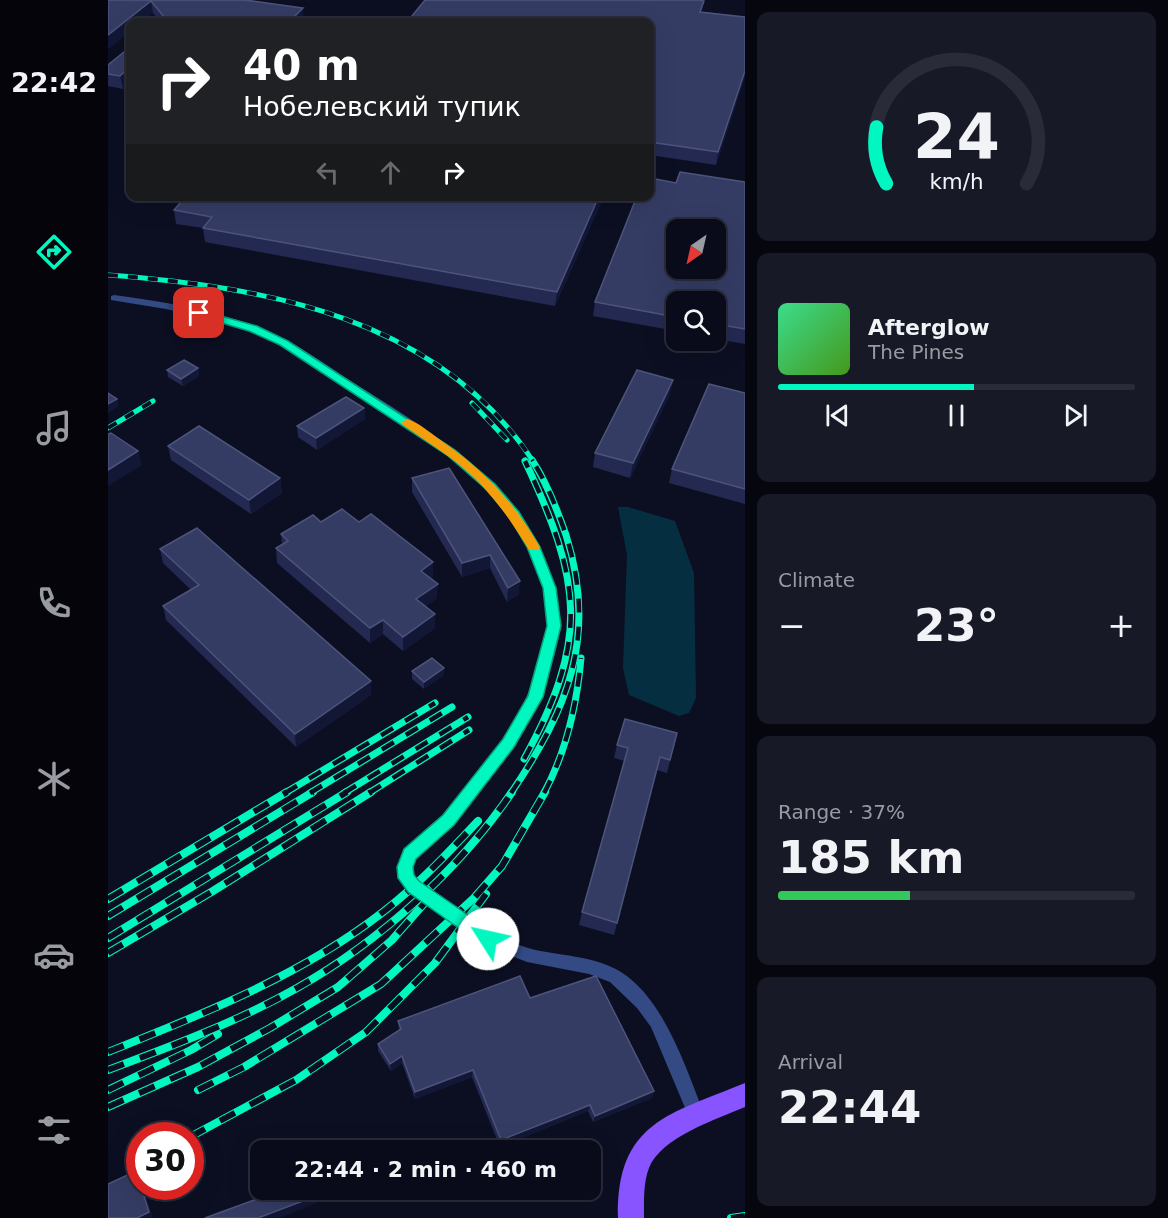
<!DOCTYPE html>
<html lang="en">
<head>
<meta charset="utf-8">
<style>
  :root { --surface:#090b1a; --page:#171927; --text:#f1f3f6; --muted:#999ba2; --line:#292b39; --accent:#00f8c0 }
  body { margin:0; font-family:"DejaVu Sans",sans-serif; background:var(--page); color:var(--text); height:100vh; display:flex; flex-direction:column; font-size:22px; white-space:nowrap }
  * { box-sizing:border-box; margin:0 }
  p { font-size:20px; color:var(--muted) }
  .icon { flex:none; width:33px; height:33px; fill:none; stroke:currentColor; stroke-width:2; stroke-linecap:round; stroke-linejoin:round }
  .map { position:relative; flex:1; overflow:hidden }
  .sheet { display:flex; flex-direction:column; gap:12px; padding:12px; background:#05060e; width:423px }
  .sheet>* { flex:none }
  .top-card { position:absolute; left:18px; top:18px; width:528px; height:183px; border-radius:12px; box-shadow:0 6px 24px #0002,0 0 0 2px var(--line); background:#202124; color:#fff; overflow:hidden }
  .needle { width:39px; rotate:214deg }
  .tools { position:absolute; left:558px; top:219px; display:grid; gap:12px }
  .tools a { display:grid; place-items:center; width:60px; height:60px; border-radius:12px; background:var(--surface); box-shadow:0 6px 24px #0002,0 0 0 2px var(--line); font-size:30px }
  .speed { position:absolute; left:18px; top:1122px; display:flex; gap:12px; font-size:30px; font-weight:700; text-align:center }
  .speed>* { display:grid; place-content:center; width:78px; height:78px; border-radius:50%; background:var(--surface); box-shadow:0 6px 24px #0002,0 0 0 2px var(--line); line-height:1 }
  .speed .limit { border:9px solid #d22; background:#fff; color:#111 }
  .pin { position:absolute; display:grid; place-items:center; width:51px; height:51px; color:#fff; margin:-26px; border-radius:12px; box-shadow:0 3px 9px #0006 }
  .me { position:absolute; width:66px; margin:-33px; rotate:305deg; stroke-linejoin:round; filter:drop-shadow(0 0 4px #0008) }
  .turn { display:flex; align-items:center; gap:21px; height:126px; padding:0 18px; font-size:27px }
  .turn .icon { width:78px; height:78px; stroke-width:2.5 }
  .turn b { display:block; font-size:42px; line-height:51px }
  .lanes { display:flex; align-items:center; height:57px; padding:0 18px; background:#0003; justify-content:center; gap:30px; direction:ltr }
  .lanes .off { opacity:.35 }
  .big { font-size:45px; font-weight:700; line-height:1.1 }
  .sheet .card { flex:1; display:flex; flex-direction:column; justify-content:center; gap:9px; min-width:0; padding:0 21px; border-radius:12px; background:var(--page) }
  .sheet .dial { align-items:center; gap:0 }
  .dial svg { height:156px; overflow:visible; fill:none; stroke:var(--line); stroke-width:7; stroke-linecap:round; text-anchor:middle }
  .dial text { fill:var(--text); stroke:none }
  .song { display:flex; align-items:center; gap:18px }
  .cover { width:72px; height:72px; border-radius:9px; background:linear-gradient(135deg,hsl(150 70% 55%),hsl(100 70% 35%)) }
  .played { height:6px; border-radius:3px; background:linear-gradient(90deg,var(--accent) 55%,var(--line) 55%) }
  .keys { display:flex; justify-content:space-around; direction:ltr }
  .heat { display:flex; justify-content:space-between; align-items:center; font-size:33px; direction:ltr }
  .charge { height:9px; border-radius:4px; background:linear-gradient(90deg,#34c759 37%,var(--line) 0) }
  .trip { position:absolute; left:142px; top:1140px; width:351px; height:60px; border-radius:12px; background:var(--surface); box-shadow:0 6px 24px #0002,0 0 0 2px var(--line); font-weight:700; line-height:60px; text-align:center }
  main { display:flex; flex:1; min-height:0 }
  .tab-bar { display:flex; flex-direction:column; width:108px; justify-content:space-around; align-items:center; background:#04040a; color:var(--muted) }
  .tab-bar .icon { width:42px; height:42px }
  .tab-bar .current { color:var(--accent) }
  .tab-bar b { font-size:27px; color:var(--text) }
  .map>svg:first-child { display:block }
  .water { fill:#062e41 }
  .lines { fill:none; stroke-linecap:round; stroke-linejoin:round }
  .minor { fill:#334a84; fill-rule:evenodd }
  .primary { fill:#8854ff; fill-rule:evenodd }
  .rail-far2-casing { stroke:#00f8c0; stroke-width:5 }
  .rail-far1-casing { stroke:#00f8c0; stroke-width:7 }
  .rail-casing { stroke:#00f8c0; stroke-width:8 }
  .rail-far2 { stroke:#0c0f22; stroke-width:4; stroke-dasharray:10; stroke-linecap:butt }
  .rail-far1 { stroke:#0c0f22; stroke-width:4.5; stroke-dasharray:14; stroke-linecap:butt }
  .rail { stroke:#0c0f22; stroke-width:6; stroke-dasharray:17; stroke-linecap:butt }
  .wall { fill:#232951 }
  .shaded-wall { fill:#121736 }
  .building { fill:#353c64; stroke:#4d547c; stroke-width:1.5; fill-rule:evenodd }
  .route { fill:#00f8c0; stroke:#00a17d; stroke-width:1.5 }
  .slow { fill:#f59e0b }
</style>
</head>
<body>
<main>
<nav class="tab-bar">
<b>22:42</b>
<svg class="icon current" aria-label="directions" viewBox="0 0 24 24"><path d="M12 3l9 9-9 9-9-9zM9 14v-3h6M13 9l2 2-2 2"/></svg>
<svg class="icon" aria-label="music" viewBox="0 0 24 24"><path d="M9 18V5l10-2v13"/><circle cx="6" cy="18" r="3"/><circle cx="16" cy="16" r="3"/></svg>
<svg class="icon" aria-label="phone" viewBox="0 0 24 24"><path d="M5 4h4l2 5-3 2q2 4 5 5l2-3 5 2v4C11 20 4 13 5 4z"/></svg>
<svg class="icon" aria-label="climate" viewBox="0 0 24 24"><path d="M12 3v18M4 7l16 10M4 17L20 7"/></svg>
<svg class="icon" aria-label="car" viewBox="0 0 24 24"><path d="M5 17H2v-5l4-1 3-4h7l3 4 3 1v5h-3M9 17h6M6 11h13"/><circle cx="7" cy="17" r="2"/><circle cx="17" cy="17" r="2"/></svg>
<svg class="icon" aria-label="filters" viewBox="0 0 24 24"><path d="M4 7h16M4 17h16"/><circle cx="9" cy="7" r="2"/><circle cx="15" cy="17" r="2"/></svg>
</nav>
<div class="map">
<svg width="637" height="1218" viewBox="0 0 637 1218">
  <rect width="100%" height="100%" fill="#0c0f22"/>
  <path class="water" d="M510,507H520L567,521L586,573L588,698L581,713L571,716L521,695L515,668L519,555Z"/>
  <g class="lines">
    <path class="minor" d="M6,295C58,302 112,311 160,331C191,345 218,365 246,383C326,433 436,499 449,602C450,610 453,620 452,629C443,689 411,739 375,786C365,799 356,814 345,826C333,838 318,846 307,858C303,867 306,875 310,882C345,906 379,936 420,948C449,956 486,955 513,972C557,1000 578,1069 597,1116L595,1122L589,1124L583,1122L543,1027L529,1008L502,982L481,974L419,962L374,944L300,892L292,875L291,862L297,850L339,813L398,735L415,705L429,671L440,625L435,584L421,547L400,515L372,484L340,456L305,430L178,348L153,335L106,320L58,309L3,300V296Z"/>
    <path class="primary" d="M637,1083V1107C609,1119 553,1137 541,1168C535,1183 536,1202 536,1218H510C508,1122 562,1114 637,1083Z"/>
    <g class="rail-far2-casing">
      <g id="rail-far2">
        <path d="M0,275C159,287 331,318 425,461"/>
        <path d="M364,403L399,440"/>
        <path d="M0,428L45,401"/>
      </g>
    </g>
    <g class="rail-far1-casing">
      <g id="rail-far1">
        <path d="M416,759C482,639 474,582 417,461"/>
        <path d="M177,793L327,703"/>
        <path d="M202,793L344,707"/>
        <path d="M236,793L360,717"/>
        <path d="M261,793L361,730"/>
        <path d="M403,793C460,709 490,636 458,535C449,509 439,483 424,460"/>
        <path d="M436,793C458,752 469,704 473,658"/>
      </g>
    </g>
    <g class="rail-casing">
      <g id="rail">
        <path d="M0,899L179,792"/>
        <path d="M0,916L205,792"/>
        <path d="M0,938L239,792"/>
        <path d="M0,953L105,891L263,792"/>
        <path d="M0,1052C95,1014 194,975 275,912C310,885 340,853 370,821"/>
        <path d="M0,1070C64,1046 129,1022 189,988C272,941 350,871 404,792"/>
        <path d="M0,1090L83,1050L110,1034"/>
        <path d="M90,1090L136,1067L273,984L366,898L394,866L437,792"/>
        <path d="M0,1107L90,1067L162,1028L230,987L284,940L320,899"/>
        <path d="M82,1137L188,1080L258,1032L327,963L378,894"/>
        <path d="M623,1218L637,1216"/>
      </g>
    </g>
    <use href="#rail-far2" class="rail-far2"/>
    <use href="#rail-far1" class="rail-far1"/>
    <use href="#rail" class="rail"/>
  </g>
  <g class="wall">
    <path d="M0,0H138L196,19L193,22H51H52L45,13L33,22H22V31L0,49Z"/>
    <path d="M594,12L637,17V76L608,165L542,155V22Z"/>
    <path d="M22,47V82L15,89L0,86V65Z"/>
    <path d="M637,182V344L608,339V302H568V331L485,316L487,302L568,183Z"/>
    <path d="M78,196H496L447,306L97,242L95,228L68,224L66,210Z"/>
    <path d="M90,368L91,376L75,386L60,377L59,370Z"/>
    <path d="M637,393V504L561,483L564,469Z"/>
    <path d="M562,394L522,478L485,467L487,453Z"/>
    <path d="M256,408L257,419L209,450L190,437L189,426Z"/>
    <path d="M60,446L172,478L174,493L143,514L63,460Z"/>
    <path d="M341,468L411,594L399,602L382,568L354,577L304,492V478Z"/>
    <path d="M213,522H251L325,562V577L322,578L329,598L318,606L327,628L295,651L275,634L262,643L169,563L168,548L174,544L173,534Z"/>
    <path d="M52,549L263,681V695L188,747L58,620L55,606L83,590L55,563Z"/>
    <path d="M336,668V675L316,689L304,679V671Z"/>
    <path d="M569,733L559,773L549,770L506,935L471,925L474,912L517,761L506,758L509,745Z"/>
    <path d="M422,998L546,1091L544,1098L485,1122L480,1111L392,1147L364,1077L307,1099L294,1063L283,1071L270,1051V1044L291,1031L290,1021Z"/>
  </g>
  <g class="shaded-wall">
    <path d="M43,1L45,13L33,22H22V31L0,49V35Z"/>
    <path d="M195,8L196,19L193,22H181Z"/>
    <path d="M22,67V82L15,89L12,76Z"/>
    <path d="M637,71V76L608,165L610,152Z"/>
    <path d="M491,196H496L447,306L449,292Z"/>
    <path d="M90,368L91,376L75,386L73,379Z"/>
    <path d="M565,380L562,394L522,478L525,463Z"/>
    <path d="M9,399L11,406L0,413V404Z"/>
    <path d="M256,408L257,419L209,450L208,438Z"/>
    <path d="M30,451L34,465L0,486V470Z"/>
    <path d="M172,478L174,493L143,514L141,500Z"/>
    <path d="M382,555V568L354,577V563Z"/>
    <path d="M325,562V577L313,585V571Z"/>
    <path d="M412,581L411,594L399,602L400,588Z"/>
    <path d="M330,584L329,598L308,613V599Z"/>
    <path d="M327,614V628L295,651V637Z"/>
    <path d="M275,620V634L262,643V628Z"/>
    <path d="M336,668V675L316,689V682Z"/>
    <path d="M263,681V695L188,747L187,734Z"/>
    <path d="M294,1056V1063L283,1071L282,1064Z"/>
    <path d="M365,1070L364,1077L307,1099V1092Z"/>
    <path d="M546,1091L544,1098L485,1122L487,1116Z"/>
    <path d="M482,1105L480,1111L392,1147L393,1140Z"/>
    <path d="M33,1186H35L45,1218H29Z"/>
    <path d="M208,1196L209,1203L171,1218H150Z"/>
  </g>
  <g class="building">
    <path d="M0,0H137L195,8L181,22H130L103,19L99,22H51L57,18L43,1L0,35Z"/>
    <path d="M317,0H592L596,1L592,12L637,17V71L610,152L542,142V22H299Z"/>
    <path d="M22,47V67L12,76L0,74V65Z"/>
    <path d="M572,172L637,182V329L608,324V302H568V317L487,302L529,196H542V178L568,183ZM568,230H608V268H568Z"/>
    <path d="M78,196H491L449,292L95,228L104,217L66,210Z"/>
    <path d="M76,360L90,368L73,379L59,370Z"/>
    <path d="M529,370L565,380L525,463L487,453Z"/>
    <path d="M601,384L637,393V489L564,469Z"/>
    <path d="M0,393L9,399L0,404Z"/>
    <path d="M238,397L256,408L208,438L189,426Z"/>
    <path d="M91,426L172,478L141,500L60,446Z"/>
    <path d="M3,433L30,451L0,470V434Z"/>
    <path d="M341,468L412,581L400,588L382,555L354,563L304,478Z"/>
    <path d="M234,509L251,522L263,514L325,562L313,571L330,584L308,599L327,614L295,637L275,620L262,628L168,548L180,541L173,534L205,515L213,522Z"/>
    <path d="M89,528L263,681L187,734L55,606L91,585L52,549Z"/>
    <path d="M324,658L336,668L316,682L304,671Z"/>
    <path d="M517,719L569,733L562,760L552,757L509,923L474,912L520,748L509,745Z"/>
    <path d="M412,976L422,998L488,976L546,1091L487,1116L482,1105L393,1140L365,1070L307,1092L294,1056L282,1064L270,1044L293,1029L290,1021Z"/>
    <path d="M28,1171L32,1182V1186H33L41,1212L29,1218H0V1184Z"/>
    <path d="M173,1190H206L208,1196L150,1218H97Z"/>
  </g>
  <path class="route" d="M91,310L149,326L180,341L347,450L387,484L411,512L432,547L448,588L453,626L435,697L406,747L346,825L308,859L305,867L306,875L311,881L386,933L388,939L386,944L380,947L373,944L300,892L290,878L289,867L296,849L335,815L395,739L420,696L439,626L435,588L419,547L402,518L379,490L339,455L172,345L141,331L87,315L85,313Z"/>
  <path class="slow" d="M299,419C310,422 321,432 331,439C374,468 406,502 432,547L430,550H421C401,517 379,486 348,462C331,449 312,437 295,425L293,423Z"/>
</svg>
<div class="tools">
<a><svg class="needle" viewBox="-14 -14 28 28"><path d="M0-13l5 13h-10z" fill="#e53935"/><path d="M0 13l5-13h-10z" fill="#999ba2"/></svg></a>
<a><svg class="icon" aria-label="search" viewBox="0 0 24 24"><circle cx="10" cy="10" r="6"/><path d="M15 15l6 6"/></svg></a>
</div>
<div class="speed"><div class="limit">30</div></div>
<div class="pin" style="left:91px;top:313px;background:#d93025"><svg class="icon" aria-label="arrive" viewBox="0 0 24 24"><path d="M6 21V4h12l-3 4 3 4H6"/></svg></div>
<svg class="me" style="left:380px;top:939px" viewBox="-20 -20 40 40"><circle r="19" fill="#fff"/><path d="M0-13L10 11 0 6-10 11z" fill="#00f8c0"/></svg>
<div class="trip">22:44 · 2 min · 460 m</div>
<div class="top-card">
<div class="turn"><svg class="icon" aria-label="right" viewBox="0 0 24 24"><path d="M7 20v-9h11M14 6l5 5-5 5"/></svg><div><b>40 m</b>Нобелевский тупик</div></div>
<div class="lanes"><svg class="icon off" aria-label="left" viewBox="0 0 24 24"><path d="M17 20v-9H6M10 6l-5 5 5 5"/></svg><svg class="icon off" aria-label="ahead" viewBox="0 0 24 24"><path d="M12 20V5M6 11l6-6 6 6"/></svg><svg class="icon" aria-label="right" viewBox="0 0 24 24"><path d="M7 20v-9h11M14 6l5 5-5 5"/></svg></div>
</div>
</div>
<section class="sheet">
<div class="card dial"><svg viewBox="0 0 100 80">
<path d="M14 69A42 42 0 1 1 86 69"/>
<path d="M14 69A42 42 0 0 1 9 40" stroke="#00f8c0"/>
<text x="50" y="56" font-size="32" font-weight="700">24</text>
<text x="50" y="72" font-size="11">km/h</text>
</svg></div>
<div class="card">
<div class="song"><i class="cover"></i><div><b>Afterglow</b><p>The Pines</p></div></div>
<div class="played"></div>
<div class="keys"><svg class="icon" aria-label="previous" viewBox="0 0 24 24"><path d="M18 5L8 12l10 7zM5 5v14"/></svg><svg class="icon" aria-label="pause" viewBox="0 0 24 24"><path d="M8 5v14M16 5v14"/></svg><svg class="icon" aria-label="next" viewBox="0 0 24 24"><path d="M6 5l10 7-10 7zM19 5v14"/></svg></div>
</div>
<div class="card"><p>Climate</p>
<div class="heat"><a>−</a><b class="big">23°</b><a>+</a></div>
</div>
<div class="card"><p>Range · 37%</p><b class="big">185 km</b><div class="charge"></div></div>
<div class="card"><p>Arrival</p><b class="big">22:44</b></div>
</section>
</main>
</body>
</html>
